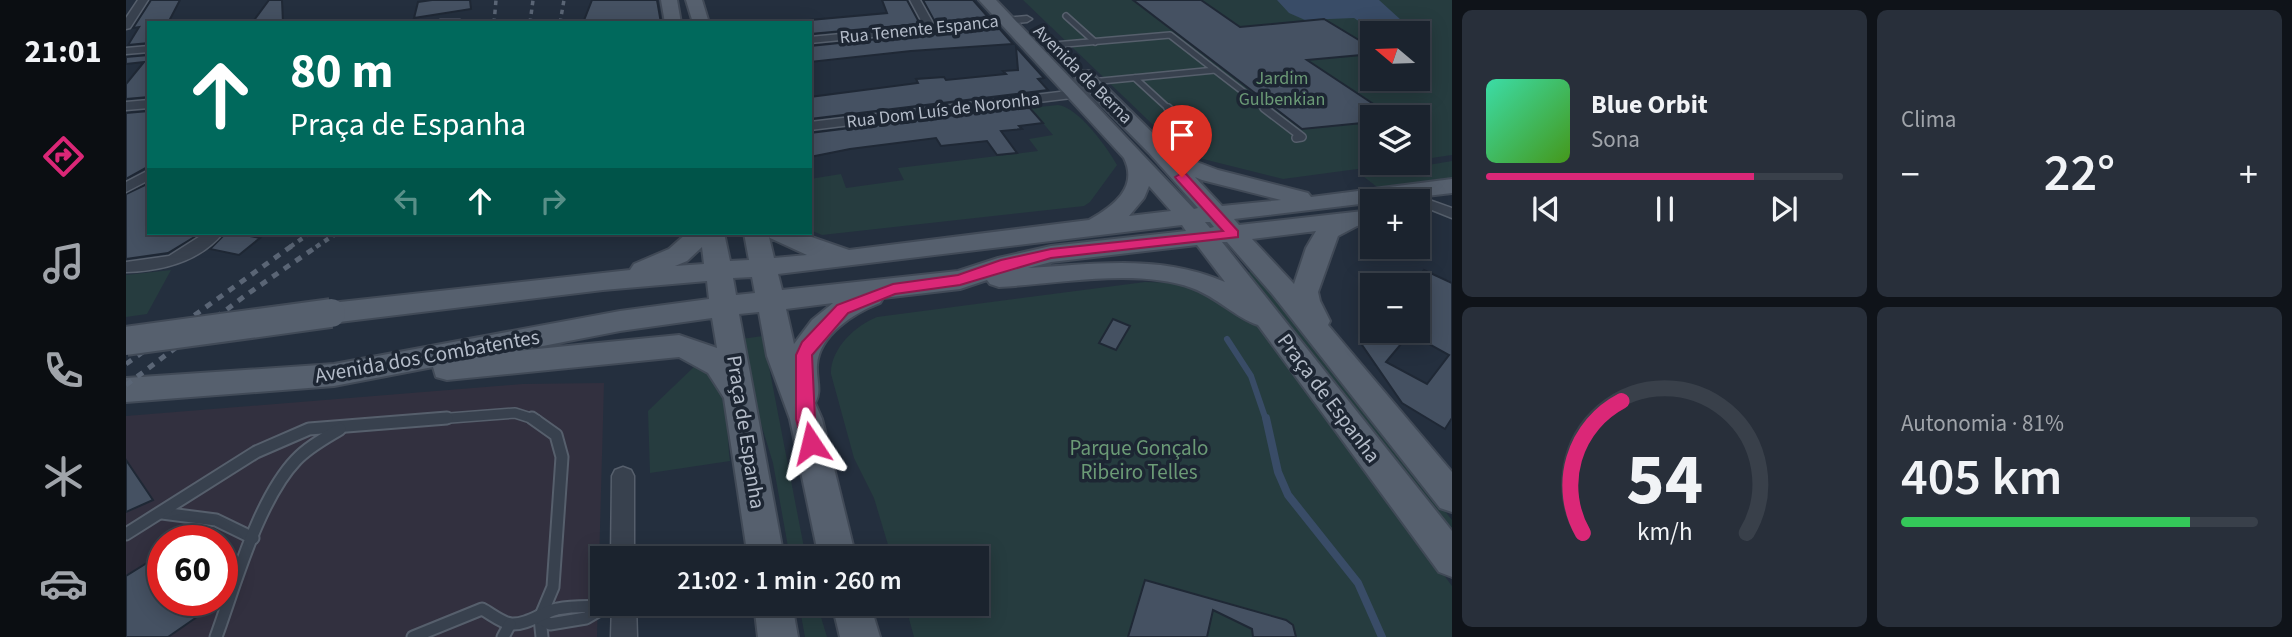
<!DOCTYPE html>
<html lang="pt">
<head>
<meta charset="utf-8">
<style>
  :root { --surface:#1b232e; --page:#282f3a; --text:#f1f3f6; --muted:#a0a4aa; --line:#39404a; --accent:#db2777 }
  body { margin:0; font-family:"Source Sans 3",sans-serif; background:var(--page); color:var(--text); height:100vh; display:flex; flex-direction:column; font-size:26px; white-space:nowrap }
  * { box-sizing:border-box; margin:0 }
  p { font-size:23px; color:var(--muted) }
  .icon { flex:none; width:38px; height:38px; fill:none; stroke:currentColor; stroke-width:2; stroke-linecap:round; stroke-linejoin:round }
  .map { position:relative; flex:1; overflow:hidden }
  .details { display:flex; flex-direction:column; gap:10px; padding:10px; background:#0f1319; width:840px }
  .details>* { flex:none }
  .hud { position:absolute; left:21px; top:21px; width:665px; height:214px; border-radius:0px; box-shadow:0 4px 18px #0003,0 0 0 2px var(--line); background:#00695c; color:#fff; overflow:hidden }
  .needle { width:46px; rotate:289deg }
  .fabs { position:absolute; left:1234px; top:21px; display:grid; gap:14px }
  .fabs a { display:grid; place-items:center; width:70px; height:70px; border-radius:0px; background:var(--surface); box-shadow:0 4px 18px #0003,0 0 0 2px var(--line); font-size:35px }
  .speed { position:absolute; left:21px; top:525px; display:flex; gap:14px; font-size:35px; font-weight:700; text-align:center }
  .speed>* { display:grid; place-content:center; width:91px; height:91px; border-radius:50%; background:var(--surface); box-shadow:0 4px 18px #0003,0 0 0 2px var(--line); line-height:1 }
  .speed .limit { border:10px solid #d22; background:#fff; color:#111 }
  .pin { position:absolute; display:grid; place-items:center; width:60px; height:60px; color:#fff; margin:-72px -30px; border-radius:50% 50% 50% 0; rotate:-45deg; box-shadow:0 0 7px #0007 }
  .pin .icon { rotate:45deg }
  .me { position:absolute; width:77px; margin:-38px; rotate:350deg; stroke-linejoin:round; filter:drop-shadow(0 0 5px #0008) }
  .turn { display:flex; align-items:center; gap:24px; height:147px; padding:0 28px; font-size:32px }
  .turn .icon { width:91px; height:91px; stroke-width:2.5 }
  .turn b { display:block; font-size:49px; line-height:60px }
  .lanes { display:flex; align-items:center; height:66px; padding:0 28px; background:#0003; justify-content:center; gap:35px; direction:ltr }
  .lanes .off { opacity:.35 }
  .big { font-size:52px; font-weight:600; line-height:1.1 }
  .details .card { flex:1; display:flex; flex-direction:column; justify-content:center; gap:10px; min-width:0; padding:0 24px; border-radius:10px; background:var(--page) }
  .details .dial { align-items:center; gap:0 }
  .dial svg { height:182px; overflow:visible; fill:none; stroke:var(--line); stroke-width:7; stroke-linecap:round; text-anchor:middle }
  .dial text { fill:var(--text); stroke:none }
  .song { display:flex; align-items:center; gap:21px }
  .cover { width:84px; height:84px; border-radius:10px; background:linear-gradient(135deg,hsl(160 70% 55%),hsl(100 70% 35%)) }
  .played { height:7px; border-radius:4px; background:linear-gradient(90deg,var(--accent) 75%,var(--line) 75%) }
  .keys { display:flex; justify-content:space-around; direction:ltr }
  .heat { display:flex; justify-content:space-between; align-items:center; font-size:38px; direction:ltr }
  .charge { height:10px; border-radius:5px; background:linear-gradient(90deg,#34c759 81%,var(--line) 0) }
  .details .tiles { flex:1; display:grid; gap:10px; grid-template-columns:repeat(2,1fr) }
  .trip { position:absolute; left:464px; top:546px; width:399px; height:70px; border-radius:0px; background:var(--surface); box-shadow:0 4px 18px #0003,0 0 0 2px var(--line); font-weight:600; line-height:70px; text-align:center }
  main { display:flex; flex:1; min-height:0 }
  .menu { display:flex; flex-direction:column; width:126px; justify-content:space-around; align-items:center; background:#0b0e12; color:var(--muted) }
  .menu .icon { width:49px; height:49px }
  .menu .selected { color:var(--accent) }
  .menu b { font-size:32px; color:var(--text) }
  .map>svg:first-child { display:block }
  .medical { fill:#32303f; fill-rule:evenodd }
  .green { fill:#263c3f; fill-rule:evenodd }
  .water { fill:#394c67 }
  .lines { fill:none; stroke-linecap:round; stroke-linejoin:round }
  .stream-far1 { stroke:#394c67; stroke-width:6 }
  .stream { stroke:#394c67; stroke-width:8 }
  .building { fill:#455162; stroke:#1f2835; stroke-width:2 }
  .service-far3-casing { stroke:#565f6c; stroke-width:8 }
  .service-far2-casing { stroke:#565f6c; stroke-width:10 }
  .service-far1-casing { stroke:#565f6c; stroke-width:12 }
  .service-casing { stroke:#565f6c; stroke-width:15 }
  .minor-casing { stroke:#565f6c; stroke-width:3 }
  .primary-casing { stroke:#414a57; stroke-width:4 }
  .service-far3 { stroke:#38414e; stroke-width:5 }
  .service-far2 { stroke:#38414e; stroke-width:7 }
  .service-far1 { stroke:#38414e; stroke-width:9 }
  .service { stroke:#38414e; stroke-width:11 }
  .minor { fill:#38414e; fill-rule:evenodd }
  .primary { fill:#56606e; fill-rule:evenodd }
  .rail-far2 { stroke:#5a6575; stroke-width:3.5; stroke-dasharray:4.5 4.5; stroke-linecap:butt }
  .rail-far1 { stroke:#5a6575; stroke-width:4.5; stroke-dasharray:5 5; stroke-linecap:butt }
  .rail { stroke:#5a6575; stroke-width:5; stroke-dasharray:7 7; stroke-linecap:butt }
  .primary-bridge-casing { stroke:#414a57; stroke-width:32; stroke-linecap:butt }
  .primary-bridge { stroke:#56606e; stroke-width:28 }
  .route { fill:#db2777; stroke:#8e194d; stroke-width:2 }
  .labels { text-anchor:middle; stroke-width:7; stroke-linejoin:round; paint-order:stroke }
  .far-street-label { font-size:18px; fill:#b4bcc9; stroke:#1d2633 }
  .far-park-label { font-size:18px; fill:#6b9a76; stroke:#1d2633 }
  .street-label { font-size:21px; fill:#b4bcc9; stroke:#1d2633 }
  .park-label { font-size:21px; fill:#6b9a76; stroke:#1d2633 }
</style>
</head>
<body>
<main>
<nav class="menu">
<b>21:01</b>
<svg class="icon selected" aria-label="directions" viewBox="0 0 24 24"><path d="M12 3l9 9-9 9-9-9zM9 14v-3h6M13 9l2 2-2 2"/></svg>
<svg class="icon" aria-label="music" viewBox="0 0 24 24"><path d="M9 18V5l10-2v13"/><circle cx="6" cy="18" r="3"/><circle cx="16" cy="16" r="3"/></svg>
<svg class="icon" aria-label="phone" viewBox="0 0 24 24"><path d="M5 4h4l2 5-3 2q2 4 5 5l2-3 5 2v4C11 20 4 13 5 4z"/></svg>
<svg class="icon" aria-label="climate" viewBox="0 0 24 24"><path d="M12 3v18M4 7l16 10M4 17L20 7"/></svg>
<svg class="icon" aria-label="car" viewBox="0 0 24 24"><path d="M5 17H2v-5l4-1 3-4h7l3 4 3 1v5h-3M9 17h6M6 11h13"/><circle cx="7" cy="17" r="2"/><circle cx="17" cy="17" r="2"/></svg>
</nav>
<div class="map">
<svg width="1326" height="637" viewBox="0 0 1326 637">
  <rect width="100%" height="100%" fill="#242f3e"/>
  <path class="medical" d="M478,383L471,637H0V416L396,384ZM37,541H96V600H37Z"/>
  <g class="green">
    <path d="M897,0H1326V155L1292,160V117H1246V163H1276L1157,179L1069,157L1048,145ZM1246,33H1292V79H1246Z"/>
    <path d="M932,105C952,107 981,147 991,165L964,202L958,206L696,235L684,230V179L715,174L720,188L778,180L772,168L912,151L903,139L927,135L904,108Z"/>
    <path d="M1326,161V178L1251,187L1237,176Z"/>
    <path d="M45,270L21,314L0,317V275Z"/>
    <path d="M1130,271L1326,520V536L1121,272Z"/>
    <path d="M1053,279L1129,321L1326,586V637H788L779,604H850V558H766L748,498L728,458L705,374C704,349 730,325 751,317L1019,282L1049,283Z"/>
    <path d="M637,336L680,558H664L647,463L622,381L615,339Z"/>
    <path d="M571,364C604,382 600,429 604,461L524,473L522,411Z"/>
    <path d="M673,604H691L701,637H679Z"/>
  </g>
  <path class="water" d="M1151,0H1253L1275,20L1260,26L1267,33H1251L1228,18L1179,20L1163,13Z"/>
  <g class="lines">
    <path class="stream-far1" d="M1101,339L1125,376L1140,420"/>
    <path class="stream" d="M1140,418L1152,472L1162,495L1232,583L1256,637"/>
  </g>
  <g class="building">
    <path d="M25,0H54L42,23H23V43L2,45L13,27L7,28Z"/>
    <path d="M143,0H156L157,23H126Z"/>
    <path d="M306,0H344L345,9L288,18L292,2Z"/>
    <path d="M466,0H531L535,23H457Z"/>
    <path d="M756,0H781L794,24L684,34V20L761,13Z"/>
    <path d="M797,0H847L862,17L809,22Z"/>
    <path d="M1007,0H1075L1114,27L1198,19L1246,48V54L1181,60L1267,117H1246V122L1176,129Z"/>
    <path d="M872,27L887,44L785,51L684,62V46Z"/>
    <path d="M890,47L918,78L912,79L922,90L684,119V97L792,83L790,79L818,77L820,80L880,74L877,71L892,70Z"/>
    <path d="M23,55V97L0,99V84L18,62L0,64V57Z"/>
    <path d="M902,106L917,123L893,126L896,129L875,131L891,153L871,155L861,141L815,146L810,138L724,149L684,157V133Z"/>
    <path d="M23,111V166L0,179V113Z"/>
    <path d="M23,183V233H75L42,253L0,259V194Z"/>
    <path d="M100,233H109L134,238L113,255L84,249Z"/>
    <path d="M1298,270L1326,283V418L1319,429L1276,403L1234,342L1244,331H1286L1260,362L1301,384L1323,355L1292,338V277Z"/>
    <path d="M987,319L1004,326L990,350L973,343Z"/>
    <path d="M0,460L27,500L0,512Z"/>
    <path d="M37,553V600L94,601L42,637H0V576Z"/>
    <path d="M1019,580L1160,620L1167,625L1170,637H1127L1126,629L1087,610L1081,637H1002Z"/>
  </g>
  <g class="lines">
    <g class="service-far3-casing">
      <g id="service-far3">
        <path d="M940,16L969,42"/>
        <path d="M928,45L1044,35L1089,70L965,82"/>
        <path d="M1089,70L1141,110"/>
        <path d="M1009,78L1044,110"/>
      </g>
    </g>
    <g class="service-far2-casing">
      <g id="service-far2">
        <path d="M1042,108L1046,112"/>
        <path d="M1138,108L1176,137L1170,138"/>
      </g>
    </g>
    <g class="service-far1-casing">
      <path id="service-far1" d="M298,420L389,413L411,420"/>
    </g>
    <g class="service-casing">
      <g id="service">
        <path d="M406,418L430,435L436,457L427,587L414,618L416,637"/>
        <path d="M36,513L90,520L127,538"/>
        <path d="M0,534L130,452L183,429L321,418"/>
        <path d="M414,618L424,624L460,618L477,608"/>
        <path d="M90,637C109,585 132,500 170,460C182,447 199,438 214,429"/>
        <path d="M287,637L356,609C364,613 376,623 385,624C402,625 416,612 431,609C453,604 474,608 496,606"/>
        <path d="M377,637L384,624"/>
      </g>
    </g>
    <g class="minor-casing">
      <g id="minor">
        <path d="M12,0H22L4,28L0,29V18Z"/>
        <path d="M784,0H794L808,25L901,16L906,19L901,22L684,43V37L798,26Z"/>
        <path d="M314,20H334L339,23H309Z"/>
        <path d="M23,46V52L0,54V48Z"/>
        <path d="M950,90L954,91V97L684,130V122Z"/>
        <path d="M23,100V108L0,110V102Z"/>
        <path d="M23,170V180L0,192V182Z"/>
        <path d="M1306,201L1326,208V218L1301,208L1299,205L1301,202Z"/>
        <path d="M79,233H97C73,262 36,271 0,272V262L43,256Z"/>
        <path d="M497,467L505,470L508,476V558H485L486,476L489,470Z"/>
        <path d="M486,604H510L511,637H485Z"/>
      </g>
    </g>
    <g class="primary-casing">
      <g id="primary">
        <path d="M535,0H551L555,23H539Z"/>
        <path d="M560,0H576L583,23H567Z"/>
        <path d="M853,0H870L1068,209L1072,208L1023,153L950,79L948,75L950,71H964L1047,153L1092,170L1182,193L1185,197L1326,179V193L1108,219L1113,225L1246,210V224L1231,226L1212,236L1192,292L1194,301L1204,321L1202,325L1326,472V512L1314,508L1147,295L1101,242H1096L1326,531V577L1313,572L1132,325C1110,318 1091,297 1066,288C1010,268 932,284 873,287L864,284L861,280L834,289L757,298L754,303C728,313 693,335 691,365C690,379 696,391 689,403L696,419L730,558H693L664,419L641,356L633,312L613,314L658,558H622L598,398L582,373L553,357L321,380L310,377L307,367L208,386L0,402V378L208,364L494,311L583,299L581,281L477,290L205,323L195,320L191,313L195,306L205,303L504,270L508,264L543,249L561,233H598L604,261L623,260L618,233H674L723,250L963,220C986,207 1013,188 998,158ZM1069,177L1076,180L1155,200L1096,206ZM1023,186L1045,211L1003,216L1018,198ZM1079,222H1084L1088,227L1084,228ZM1056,225L1060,231L925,246L872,258L832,271L656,290L652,274ZM1190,231L1180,248L1168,284L1126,239ZM643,237L644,238L681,255L648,258ZM1071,245L1099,282C1035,254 969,264 902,268L925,262ZM576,247L578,264L549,266L561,261ZM626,277L629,293L610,295L607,278ZM707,303L686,320L668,344L660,309ZM586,318L591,348L553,335L391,351L494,331Z"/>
        <path d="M628,604H666L672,637H632Z"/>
        <path d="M706,604H744L754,637H714Z"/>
      </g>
    </g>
    <use href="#service-far3" class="service-far3"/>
    <use href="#service-far2" class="service-far2"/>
    <use href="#service-far1" class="service-far1"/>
    <use href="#service" class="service"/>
    <use href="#minor" class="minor"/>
    <use href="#primary" class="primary"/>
    <g class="rail-far2">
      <path d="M368,23L370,0"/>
      <path d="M404,23L407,0"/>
      <path d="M434,23L438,0"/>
    </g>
    <g class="rail-far1">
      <path d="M164,247L184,233"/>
      <path d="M190,247L211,233"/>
    </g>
    <g class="rail">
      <path d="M0,364L167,245"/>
      <path d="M0,385L120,295L193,245"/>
    </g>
    <g class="primary-bridge-casing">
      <path id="primary-bridge" d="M0,341L205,313"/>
    </g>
    <use href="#primary-bridge" class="primary-bridge"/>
  </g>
  <path class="route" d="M1056,173L1060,174L1112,231V237L925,258L834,285L769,294L722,313L686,355L689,419L694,443L692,448L685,450L678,448L670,419V355L676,342L711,305L767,284L832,275L875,260L925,249L1097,231L1051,180L1049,177Z"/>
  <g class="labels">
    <g class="far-street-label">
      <text transform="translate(793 29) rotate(-6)" y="6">Rua Tenente Espanca</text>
      <text transform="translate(957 74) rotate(45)" y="6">Avenida de Berna</text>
      <text transform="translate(817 110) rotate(-7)" y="6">Rua Dom Luís de Noronha</text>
    </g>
    <g class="far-park-label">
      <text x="1156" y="84">Jardim<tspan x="1156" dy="21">Gulbenkian</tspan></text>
    </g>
    <g class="street-label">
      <text transform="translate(301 356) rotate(-10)" y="7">Avenida dos Combatentes</text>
      <text transform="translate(1203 398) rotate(53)" y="7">Praça de Espanha</text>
      <text transform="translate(620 432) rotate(81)" y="7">Praça de Espanha</text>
    </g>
    <g class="park-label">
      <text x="1013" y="455">Parque Gonçalo<tspan x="1013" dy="24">Ribeiro Telles</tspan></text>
    </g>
  </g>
</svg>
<div class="fabs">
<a><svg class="needle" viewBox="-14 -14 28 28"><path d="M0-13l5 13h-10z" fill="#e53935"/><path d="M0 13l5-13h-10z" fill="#a0a4aa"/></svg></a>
<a><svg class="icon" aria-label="layers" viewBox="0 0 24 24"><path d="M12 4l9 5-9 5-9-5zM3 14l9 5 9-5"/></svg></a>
<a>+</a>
<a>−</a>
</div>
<div class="speed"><div class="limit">60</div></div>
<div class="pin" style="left:1056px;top:177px;background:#d93025"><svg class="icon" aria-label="arrive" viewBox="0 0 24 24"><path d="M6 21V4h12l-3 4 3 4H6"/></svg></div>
<svg class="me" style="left:685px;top:443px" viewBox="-20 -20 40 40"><path d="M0-17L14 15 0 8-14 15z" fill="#db2777" stroke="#fff" stroke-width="4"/></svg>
<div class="trip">21:02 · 1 min · 260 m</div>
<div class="hud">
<div class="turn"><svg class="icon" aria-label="ahead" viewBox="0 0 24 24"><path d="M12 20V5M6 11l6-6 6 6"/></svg><div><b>80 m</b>Praça de Espanha</div></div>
<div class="lanes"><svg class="icon off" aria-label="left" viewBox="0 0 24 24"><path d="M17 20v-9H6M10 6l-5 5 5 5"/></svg><svg class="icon" aria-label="ahead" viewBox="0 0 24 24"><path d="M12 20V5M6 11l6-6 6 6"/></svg><svg class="icon off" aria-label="right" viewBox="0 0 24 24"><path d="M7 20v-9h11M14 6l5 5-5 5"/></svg></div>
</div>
</div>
<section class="details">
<div class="tiles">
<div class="card">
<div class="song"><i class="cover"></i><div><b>Blue Orbit</b><p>Sona</p></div></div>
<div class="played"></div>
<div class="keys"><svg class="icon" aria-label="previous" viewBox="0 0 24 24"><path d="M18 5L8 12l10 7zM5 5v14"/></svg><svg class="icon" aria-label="pause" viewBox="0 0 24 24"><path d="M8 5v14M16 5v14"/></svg><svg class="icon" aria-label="next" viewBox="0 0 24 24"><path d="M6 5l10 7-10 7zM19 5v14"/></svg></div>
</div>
<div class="card"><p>Clima</p>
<div class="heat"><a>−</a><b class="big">22°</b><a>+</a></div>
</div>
<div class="card dial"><svg viewBox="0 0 100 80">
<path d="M14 69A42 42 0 1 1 86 69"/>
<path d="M14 69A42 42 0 0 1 31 11" stroke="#db2777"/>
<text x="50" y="56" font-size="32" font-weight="700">54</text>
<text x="50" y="72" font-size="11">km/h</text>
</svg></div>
<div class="card"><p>Autonomia · 81%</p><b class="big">405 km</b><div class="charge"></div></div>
</div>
</section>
</main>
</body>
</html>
